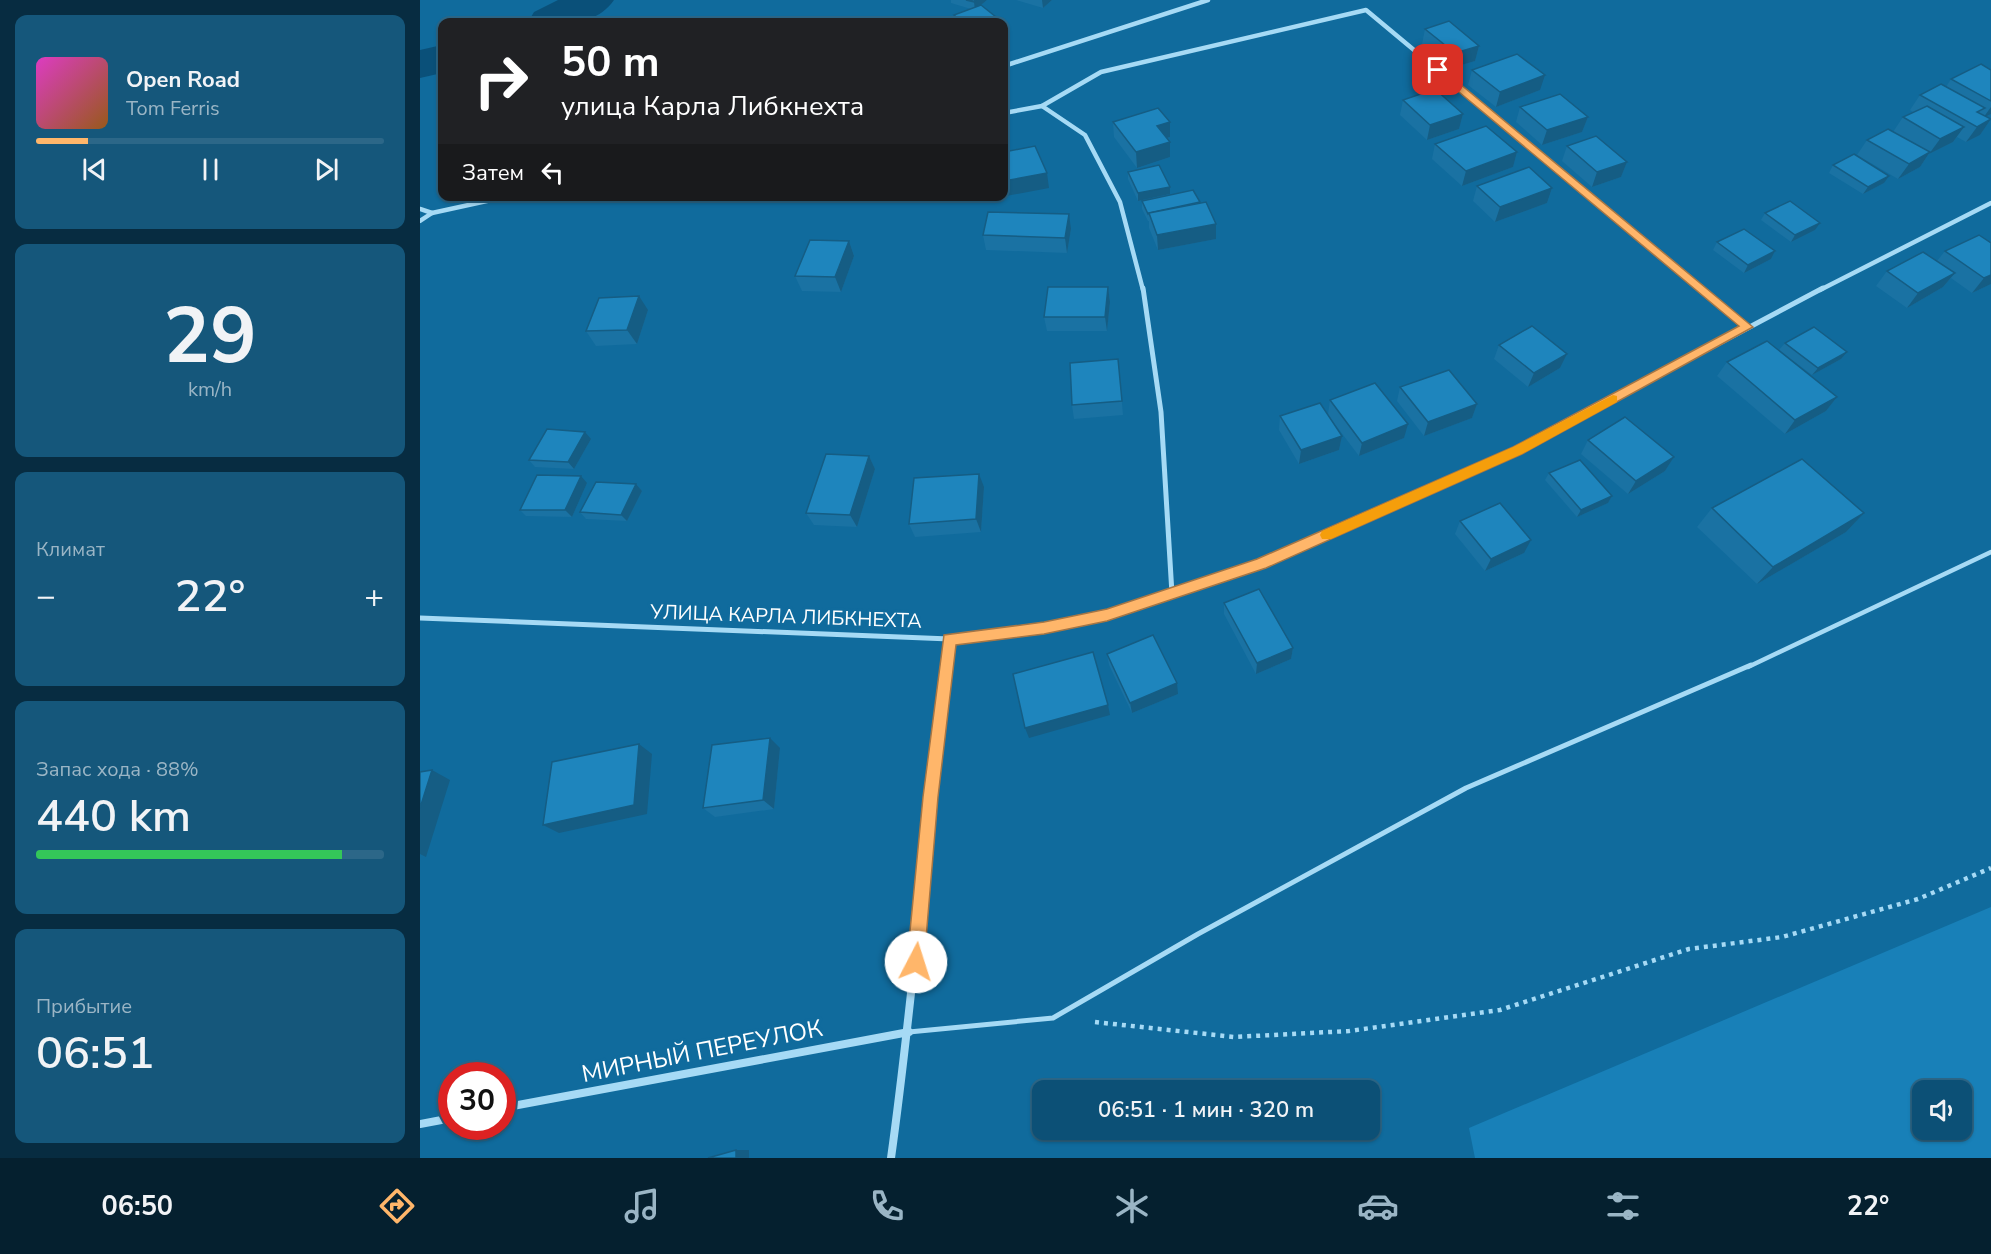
<!DOCTYPE html>
<html lang="ru">
<head>
<meta charset="utf-8">
<style>
  :root { --surface:#0c5076; --page:#15577b; --text:#f1f3f6; --muted:#9ab5c5; --line:#2c6788; --accent:#ffb66a }
  body { margin:0; font-family:"Nunito Sans",sans-serif; background:var(--page); color:var(--text); height:100vh; display:flex; flex-direction:column; font-size:22px; white-space:nowrap }
  * { box-sizing:border-box; margin:0 }
  p { font-size:20px; color:var(--muted) }
  .icon { flex:none; width:33px; height:33px; fill:none; stroke:currentColor; stroke-width:2; stroke-linecap:round; stroke-linejoin:round }
  .map { position:relative; flex:1; overflow:hidden }
  .drawer { display:flex; flex-direction:column; gap:15px; padding:15px; background:#072c41; width:420px }
  .drawer>* { flex:none }
  .banner { position:absolute; left:18px; top:18px; width:570px; height:183px; border-radius:12px; box-shadow:0 2px 4px #0004,0 0 0 2px var(--line); background:#202124; color:#fff; overflow:hidden }
  .fabs { position:absolute; left:1492px; top:1080px; display:grid; gap:12px }
  .fabs a { display:grid; place-items:center; width:60px; height:60px; border-radius:12px; background:var(--surface); box-shadow:0 2px 4px #0004,0 0 0 2px var(--line); font-size:30px }
  .speed { position:absolute; left:18px; top:1062px; display:flex; gap:12px; font-size:30px; font-weight:700; text-align:center }
  .speed>* { display:grid; place-content:center; width:78px; height:78px; border-radius:50%; background:var(--surface); box-shadow:0 2px 4px #0004,0 0 0 2px var(--line); line-height:1 }
  .speed .limit { border:9px solid #d22; background:#fff; color:#111 }
  .pin { position:absolute; display:grid; place-items:center; width:51px; height:51px; color:#fff; margin:-26px; border-radius:12px; box-shadow:0 3px 9px #0006 }
  .me { position:absolute; width:66px; margin:-33px; rotate:5deg; stroke-linejoin:round; filter:drop-shadow(0 0 4px #0008) }
  .turn { display:flex; align-items:center; gap:21px; height:126px; padding:0 24px; font-size:27px }
  .turn .icon { width:78px; height:78px; stroke-width:2.5 }
  .turn b { display:block; font-size:42px; line-height:51px }
  .then { display:flex; align-items:center; height:57px; padding:0 24px; background:#0003; gap:12px; font-size:22px }
  .big { font-size:45px; font-weight:600; line-height:1.1 }
  .drawer .widget { flex:1; display:flex; flex-direction:column; justify-content:center; gap:9px; min-width:0; padding:0 21px; border-radius:12px; background:var(--page) }
  .drawer .dial { align-items:center; gap:0 }
  .dial b { font-size:78px; line-height:1 }
  .song { display:flex; align-items:center; gap:18px }
  .cover { width:72px; height:72px; border-radius:9px; background:linear-gradient(135deg,hsl(310 70% 55%),hsl(30 70% 35%)) }
  .played { height:6px; border-radius:3px; background:linear-gradient(90deg,var(--accent) 15%,var(--line) 15%) }
  .keys { display:flex; justify-content:space-around; direction:ltr }
  .heat { display:flex; justify-content:space-between; align-items:center; font-size:33px; direction:ltr }
  .charge { height:9px; border-radius:4px; background:linear-gradient(90deg,#34c759 88%,var(--line) 0) }
  .trip { position:absolute; left:612px; top:1080px; width:348px; height:60px; border-radius:12px; background:var(--surface); box-shadow:0 2px 4px #0004,0 0 0 2px var(--line); font-weight:600; line-height:60px; text-align:center }
  .tabs { display:flex; height:96px; justify-content:space-around; align-items:center; background:#05202f; color:var(--muted) }
  .tabs .icon { width:42px; height:42px }
  .tabs .current { color:var(--accent) }
  .tabs b { font-size:27px; color:var(--text) }
  main { display:flex; flex:1; min-height:0 }
  .map>svg:first-child { display:block }
  .green { fill:#1880b8; fill-rule:evenodd }
  .lines { fill:none; stroke-linecap:round; stroke-linejoin:round }
  .river { fill:#0a5079; fill-rule:evenodd }
  .path { stroke:#a6daf5; stroke-width:4.5; stroke-dasharray:4 5; stroke-linecap:butt }
  .lane-far1 { stroke:#a6daf5; stroke-width:4.5 }
  .lane { stroke:#a6daf5; stroke-width:5 }
  .street-far2 { stroke:#a6daf5; stroke-width:4.5 }
  .street-far1 { stroke:#a6daf5; stroke-width:5 }
  .street { stroke:#a6daf5; stroke-width:8 }
  .wall { fill:#1a72a3 }
  .shaded-wall { fill:#155d84 }
  .building { fill:#1e85bd; stroke:#155d84; stroke-width:1.5 }
  .route { fill:#ffb66a; stroke:#a67645; stroke-width:1.5 }
  .slow { fill:#f59e0b }
  .labels { text-anchor:middle; stroke-width:6; stroke-linejoin:round; paint-order:stroke }
  .street-label { font-size:20px; fill:#fff; stroke:#106b9d }
  .near-street-label { font-size:24px; fill:#fff; stroke:#106b9d }
</style>
</head>
<body>
<main>
<section class="drawer">
<div class="widget">
<div class="song"><i class="cover"></i><div><b>Open Road</b><p>Tom Ferris</p></div></div>
<div class="played"></div>
<div class="keys"><svg class="icon" aria-label="previous" viewBox="0 0 24 24"><path d="M18 5L8 12l10 7zM5 5v14"/></svg><svg class="icon" aria-label="pause" viewBox="0 0 24 24"><path d="M8 5v14M16 5v14"/></svg><svg class="icon" aria-label="next" viewBox="0 0 24 24"><path d="M6 5l10 7-10 7zM19 5v14"/></svg></div>
</div>
<div class="widget dial"><b>29</b><p>km/h</p></div>
<div class="widget"><p>Климат</p>
<div class="heat"><a>−</a><b class="big">22°</b><a>+</a></div>
</div>
<div class="widget"><p>Запас хода · 88%</p><b class="big">440 km</b><div class="charge"></div></div>
<div class="widget"><p>Прибытие</p><b class="big">06:51</b></div>
</section>
<div class="map">
<svg width="1571" height="1158" viewBox="0 0 1571 1158">
  <rect width="100%" height="100%" fill="#106b9d"/>
  <path class="green" d="M1571,907V1158H1055L1049,1128ZM1503,1090H1542V1130H1503Z"/>
  <g class="lines">
    <g class="river">
      <path d="M138,0H194C174,29 139,22 108,22L114,12Z"/>
      <path d="M22,45V73L0,78V50Z"/>
    </g>
    <path class="path" d="M675,1022L814,1037L929,1031L1080,1010L1269,949L1362,937L1498,899L1571,868"/>
    <path class="lane-far1" d="M1328,667L1571,552"/>
    <path class="lane" d="M489,1032L633,1018L778,934L1046,788L1331,665"/>
    <g class="street-far2">
      <path d="M584,66L788,0"/>
      <path d="M622,106L665,135L700,202L723,290"/>
      <path d="M584,113L622,106L681,72L946,10L1282,290"/>
      <path d="M0,209L12,213"/>
      <path d="M0,221L12,213L90,196"/>
      <path d="M1400,290L1571,203"/>
    </g>
    <g class="street-far1">
      <path d="M723,288L741,412L752,594"/>
      <path d="M1281,288L1327,327"/>
      <path d="M0,618L530,639L624,628L687,615L841,564L1098,450L1403,288"/>
      <path d="M526,667L530,639"/>
    </g>
    <g class="street">
      <path d="M82,1108L489,1032"/>
      <path d="M0,1124L32,1118"/>
      <path d="M471,1158C494,994 506,829 527,665"/>
    </g>
  </g>
  <g class="wall">
    <path d="M531,0H567L561,5L581,21L582,22H536L534,15L551,9L531,3Z"/>
    <path d="M596,0H632L623,8Z"/>
    <path d="M1005,29L1059,46L1055,61L1031,68L1002,44Z"/>
    <path d="M1052,70L1120,90L1076,107L1048,85Z"/>
    <path d="M1571,70V114L1566,117L1571,119L1560,135L1546,142L1537,137L1533,142L1509,154L1500,167L1478,179L1437,155L1447,140L1473,132L1483,117L1493,112L1490,110L1500,95L1526,87L1531,79Z"/>
    <path d="M983,100L1043,114L1039,129L1007,140L980,115Z"/>
    <path d="M1100,107L1168,117L1162,132L1122,145L1096,122Z"/>
    <path d="M693,122L750,137L747,138L750,142V157L717,168L694,137Z"/>
    <path d="M1015,144L1097,152L1093,167L1042,186L1012,159Z"/>
    <path d="M1147,146L1207,162L1201,177L1172,187L1142,161Z"/>
    <path d="M1413,165L1464,183L1443,194L1409,173Z"/>
    <path d="M708,172L750,187V194L718,201L708,179Z"/>
    <path d="M1057,186L1132,188L1127,203L1075,222L1053,201Z"/>
    <path d="M722,201L780,202L796,239L738,250L729,228V221H728L722,209Z"/>
    <path d="M1345,213L1395,230L1371,242L1341,220Z"/>
    <path d="M651,229L647,253L566,250L563,235Z"/>
    <path d="M1559,235L1571,284L1552,293L1531,278L1523,287L1487,308L1456,286L1467,271L1517,261L1525,251Z"/>
    <path d="M429,241L434,256L421,292L382,291L375,276Z"/>
    <path d="M1297,242L1355,251L1351,259L1324,273L1293,250Z"/>
    <path d="M688,287L690,302L687,331H627L624,317Z"/>
    <path d="M228,310L217,344L176,346L166,331Z"/>
    <path d="M1365,343L1421,359L1392,375L1359,350Z"/>
    <path d="M1079,345L1147,354L1140,368L1108,387L1074,359Z"/>
    <path d="M698,359L703,415L654,419L652,405Z"/>
    <path d="M1307,362L1417,397L1406,411L1365,434L1297,376Z"/>
    <path d="M980,387L1057,404L1052,418L1004,436L977,401Z"/>
    <path d="M910,400L984,438L939,456L908,415L922,436L919,450L879,464L859,430L860,416L908,414Z"/>
    <path d="M171,439L154,469L115,467L109,460Z"/>
    <path d="M1168,440L1254,457L1245,471L1208,494L1161,454Z"/>
    <path d="M449,456L455,469L437,527L394,525L386,513Z"/>
    <path d="M1129,473L1192,496L1188,503L1157,517L1125,480Z"/>
    <path d="M167,483L152,517L106,516L100,510Z"/>
    <path d="M216,484L222,491L207,521L166,519L160,512Z"/>
    <path d="M564,487L561,532L495,537L489,524Z"/>
    <path d="M1292,508L1444,513L1426,532L1337,584L1277,527Z"/>
    <path d="M1040,521L1104,553L1065,571L1035,534Z"/>
    <path d="M804,603L873,648L871,659L836,674L804,614Z"/>
    <path d="M687,654L758,694L712,713L689,665Z"/>
    <path d="M360,748L354,809L295,817L283,808Z"/>
  </g>
  <g class="shaded-wall">
    <path d="M556,0H567L555,10L554,2Z"/>
    <path d="M622,0H632L623,8Z"/>
    <path d="M1059,46L1055,61L1031,68L1035,53Z"/>
    <path d="M1125,75L1120,90L1076,107L1080,92Z"/>
    <path d="M1571,107V114L1563,118Z"/>
    <path d="M1043,114L1039,129L1007,140L1010,125Z"/>
    <path d="M1168,117L1162,132L1122,145L1127,130Z"/>
    <path d="M1571,119L1560,135L1546,142L1557,127Z"/>
    <path d="M750,122V137L737,141V126Z"/>
    <path d="M1544,127L1533,142L1509,154L1520,139Z"/>
    <path d="M750,142V157L717,168L716,152Z"/>
    <path d="M1097,152L1093,167L1042,186L1046,171Z"/>
    <path d="M1510,152L1500,167L1478,179L1489,164Z"/>
    <path d="M1207,162L1201,177L1172,187L1177,172Z"/>
    <path d="M627,173L629,188L586,196L584,181Z"/>
    <path d="M1469,176L1464,183L1443,194L1448,187Z"/>
    <path d="M750,187V194L718,201V193Z"/>
    <path d="M1132,188L1127,203L1075,222L1080,207Z"/>
    <path d="M649,214L651,229L647,253L645,238Z"/>
    <path d="M1400,223L1395,230L1371,242L1375,235Z"/>
    <path d="M796,224V239L738,250L737,235Z"/>
    <path d="M429,241L434,256L421,292L415,277Z"/>
    <path d="M1355,251L1351,259L1324,273L1328,265Z"/>
    <path d="M1535,273L1523,287L1487,308L1498,293Z"/>
    <path d="M1571,275V284L1552,293L1564,278Z"/>
    <path d="M688,287L690,302L687,331L685,317Z"/>
    <path d="M219,296L228,310L217,344L207,330Z"/>
    <path d="M1427,352L1421,359L1392,375L1398,368Z"/>
    <path d="M1147,354L1140,368L1108,387L1114,373Z"/>
    <path d="M1417,397L1406,411L1365,434L1375,420Z"/>
    <path d="M1057,404L1052,418L1004,436L1008,422Z"/>
    <path d="M988,424L984,438L939,456L942,443Z"/>
    <path d="M165,432L171,439L154,469L148,462Z"/>
    <path d="M922,436L919,450L879,464L881,450Z"/>
    <path d="M449,456L455,469L437,527L430,515Z"/>
    <path d="M1254,457L1245,471L1208,494L1216,481Z"/>
    <path d="M559,474L564,487L561,532L556,519Z"/>
    <path d="M161,476L167,483L152,517L145,510Z"/>
    <path d="M216,484L222,491L207,521L201,515Z"/>
    <path d="M1192,496L1188,503L1157,517L1161,510Z"/>
    <path d="M1444,513L1426,532L1337,584L1353,567Z"/>
    <path d="M1111,540L1104,553L1065,571L1071,559Z"/>
    <path d="M873,648L871,659L836,674L837,663Z"/>
    <path d="M757,683L758,694L712,713L710,703Z"/>
    <path d="M688,705L690,715L609,738L605,728Z"/>
    <path d="M350,738L360,748L354,809L343,800Z"/>
    <path d="M219,744L232,754L227,814L139,833L123,825Z"/>
    <path d="M12,770L30,780L6,857L0,854V808Z"/>
    <rect x="316" y="1150" width="13" height="8"/>
  </g>
  <g class="building">
    <path d="M546,0H556L554,2Z"/>
    <path d="M561,5L581,21L578,22H543L534,15Z"/>
    <path d="M1029,21L1059,46L1035,53L1005,29Z"/>
    <path d="M1097,54L1125,75L1080,92L1052,70Z"/>
    <path d="M1561,64L1571,70V101L1531,79Z"/>
    <path d="M1521,84L1565,108L1557,112L1571,119L1557,127L1500,95Z"/>
    <path d="M1015,89L1043,114L1010,125L983,100Z"/>
    <path d="M1140,94L1168,117L1127,130L1100,107Z"/>
    <path d="M1507,106L1544,127L1520,139L1483,117Z"/>
    <path d="M738,108L750,122L737,126L750,142L716,152L693,122Z"/>
    <path d="M1066,126L1097,152L1046,171L1015,144Z"/>
    <path d="M1468,129L1510,152L1489,164L1447,140Z"/>
    <path d="M1176,136L1207,162L1177,172L1147,146Z"/>
    <path d="M615,146L627,173L584,181V152Z"/>
    <path d="M1434,154L1469,176L1448,187L1413,165Z"/>
    <path d="M739,165L750,187L718,193L708,172Z"/>
    <path d="M1109,167L1132,188L1080,207L1057,186Z"/>
    <path d="M773,190L780,202L729,213L728,214L722,201Z"/>
    <path d="M1370,201L1400,223L1375,235L1345,213Z"/>
    <path d="M786,202L796,224L737,235L729,213Z"/>
    <path d="M568,212L649,214L645,238L563,235Z"/>
    <path d="M1324,229L1355,251L1328,265L1297,242Z"/>
    <path d="M1559,235L1571,243V275L1564,278L1525,251Z"/>
    <path d="M390,240L429,241L415,277L375,276Z"/>
    <path d="M1503,252L1535,273L1498,293L1467,271Z"/>
    <path d="M628,287H688L685,317H624Z"/>
    <path d="M219,296L207,330L166,331L179,298Z"/>
    <path d="M1112,326L1147,354L1114,373L1079,345Z"/>
    <path d="M1394,327L1427,352L1398,368L1365,343Z"/>
    <path d="M1347,341L1417,397L1375,420L1307,362Z"/>
    <path d="M698,359L702,401L652,405L650,363Z"/>
    <path d="M1029,370L1057,404L1008,422L980,387Z"/>
    <path d="M955,383L988,424L942,443L910,400Z"/>
    <path d="M900,403L922,436L881,450L860,416Z"/>
    <path d="M1205,417L1254,457L1216,481L1168,440Z"/>
    <path d="M127,429L165,432L148,462L109,460Z"/>
    <path d="M406,454L449,456L430,515L386,513Z"/>
    <path d="M1382,459L1444,513L1353,567L1292,508Z"/>
    <path d="M1160,460L1192,496L1161,510L1129,473Z"/>
    <path d="M559,474L556,519L489,524L494,478Z"/>
    <path d="M117,475L161,476L145,510H100Z"/>
    <path d="M176,482L216,484L201,515L160,512Z"/>
    <path d="M1080,503L1111,540L1071,559L1040,521Z"/>
    <path d="M839,589L873,648L837,663L804,603Z"/>
    <path d="M733,635L757,683L710,703L687,654Z"/>
    <path d="M673,652L688,705L605,728L593,674Z"/>
    <path d="M350,738L343,800L283,808L292,745Z"/>
    <path d="M219,744L214,805L123,825L132,762Z"/>
    <path d="M12,770L0,808V772Z"/>
    <path d="M316,1150V1158H288Z"/>
  </g>
  <path class="route" d="M1015,69H1022L1333,327L1102,454L846,568L687,621L624,634L536,645L518,797L504,962L502,968L496,970L490,968L487,962L503,797L524,635L624,622L687,609L837,559L1093,447L1319,326L1015,72Z"/>
  <path class="slow" d="M1193,395L1197,396V402L1102,454L911,539H902L900,535L902,531L1093,447Z"/>
  <g class="labels">
    <g class="street-label">
      <text transform="translate(366 616) rotate(2)" y="7">УЛИЦА КАРЛА ЛИБКНЕХТА</text>
    </g>
    <g class="near-street-label">
      <text transform="translate(282 1051) rotate(-11)" y="8">МИРНЫЙ ПЕРЕУЛОК</text>
    </g>
  </g>
</svg>
<div class="fabs">
<a><svg class="icon" aria-label="sound" viewBox="0 0 24 24"><path d="M4 9h4l5-4v14l-5-4H4zM17 9q2 3 0 6"/></svg></a>
</div>
<div class="speed"><div class="limit">30</div></div>
<div class="pin" style="left:1018px;top:70px;background:#d93025"><svg class="icon" aria-label="arrive" viewBox="0 0 24 24"><path d="M6 21V4h12l-3 4 3 4H6"/></svg></div>
<svg class="me" style="left:496px;top:962px" viewBox="-20 -20 40 40"><circle r="19" fill="#fff"/><path d="M0-13L10 11 0 6-10 11z" fill="#ffb66a"/></svg>
<div class="trip">06:51 · 1 мин · 320 m</div>
<div class="banner">
<div class="turn"><svg class="icon" aria-label="right" viewBox="0 0 24 24"><path d="M7 20v-9h11M14 6l5 5-5 5"/></svg><div><b>50 m</b>улица Карла Либкнехта</div></div>
<div class="then">Затем<svg class="icon" aria-label="left" viewBox="0 0 24 24"><path d="M17 20v-9H6M10 6l-5 5 5 5"/></svg></div>
</div>
</div>
</main>
<nav class="tabs">
<b>06:50</b>
<svg class="icon current" aria-label="directions" viewBox="0 0 24 24"><path d="M12 3l9 9-9 9-9-9zM9 14v-3h6M13 9l2 2-2 2"/></svg>
<svg class="icon" aria-label="music" viewBox="0 0 24 24"><path d="M9 18V5l10-2v13"/><circle cx="6" cy="18" r="3"/><circle cx="16" cy="16" r="3"/></svg>
<svg class="icon" aria-label="phone" viewBox="0 0 24 24"><path d="M5 4h4l2 5-3 2q2 4 5 5l2-3 5 2v4C11 20 4 13 5 4z"/></svg>
<svg class="icon" aria-label="climate" viewBox="0 0 24 24"><path d="M12 3v18M4 7l16 10M4 17L20 7"/></svg>
<svg class="icon" aria-label="car" viewBox="0 0 24 24"><path d="M5 17H2v-5l4-1 3-4h7l3 4 3 1v5h-3M9 17h6M6 11h13"/><circle cx="7" cy="17" r="2"/><circle cx="17" cy="17" r="2"/></svg>
<svg class="icon" aria-label="filters" viewBox="0 0 24 24"><path d="M4 7h16M4 17h16"/><circle cx="9" cy="7" r="2"/><circle cx="15" cy="17" r="2"/></svg>
<b>22°</b>
</nav>
</body>
</html>
